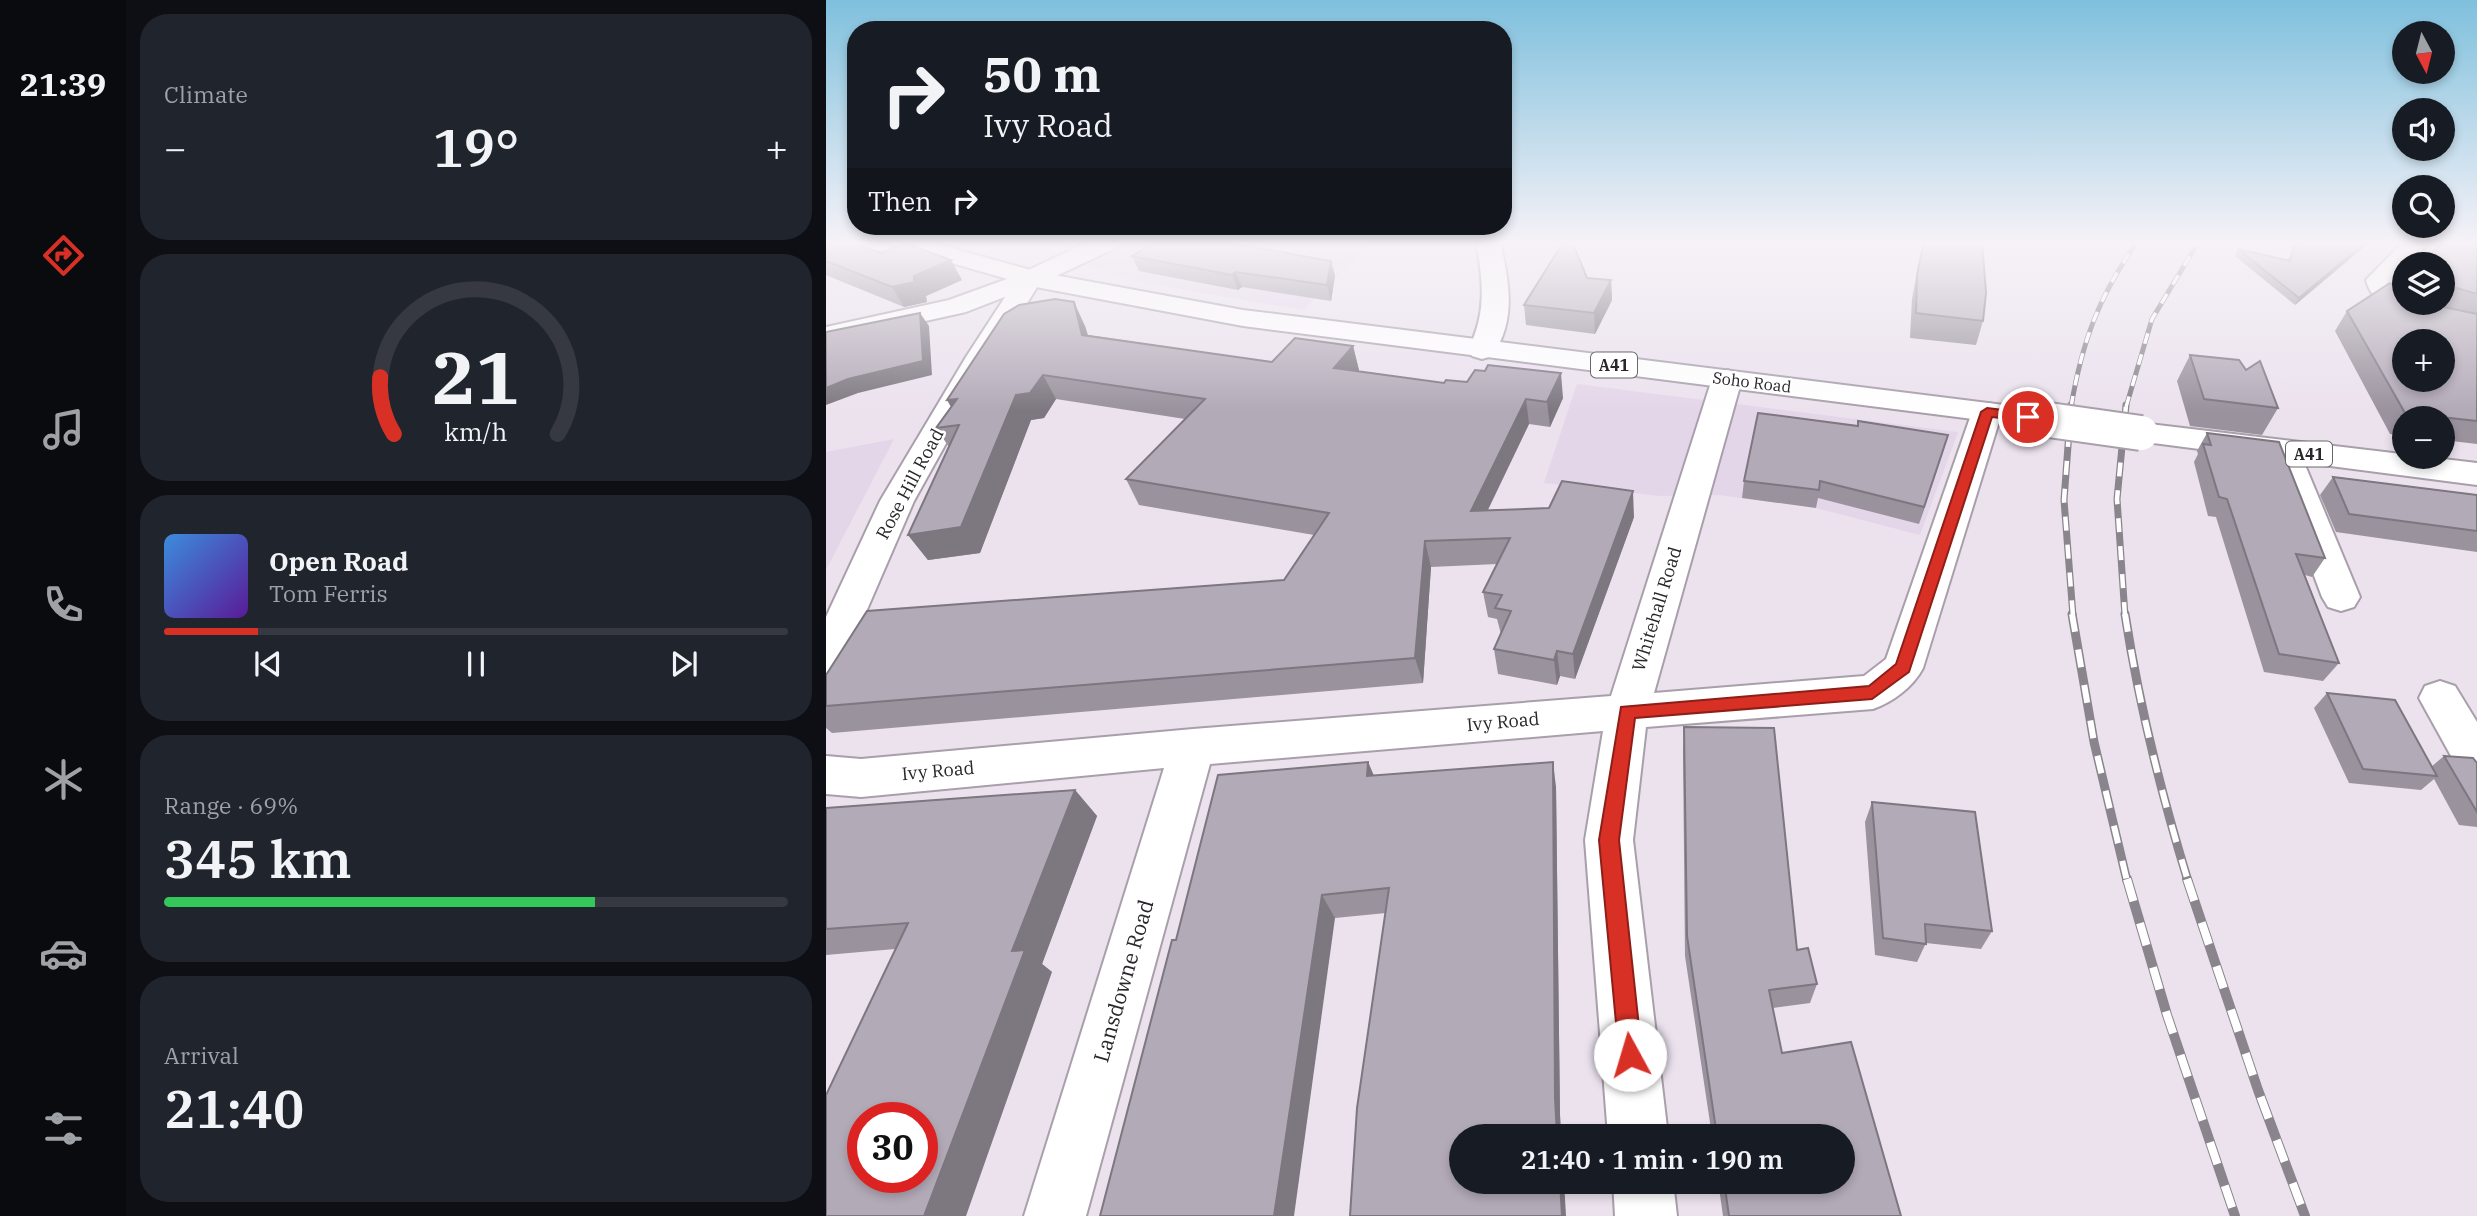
<!DOCTYPE html>
<html lang="en">
<head>
<meta charset="utf-8">
<style>
  :root { --surface:#171b24; --page:#20242c; --text:#f1f3f6; --muted:#9ea1a6; --line:#363941; --accent:#d93025 }
  body { margin:0; font-family:"IBM Plex Serif",serif; background:var(--page); color:var(--text); height:100vh; display:flex; flex-direction:column; font-size:26px; white-space:nowrap }
  * { box-sizing:border-box; margin:0 }
  p { font-size:23px; color:var(--muted) }
  .icon { flex:none; width:38px; height:38px; fill:none; stroke:currentColor; stroke-width:2; stroke-linecap:round; stroke-linejoin:round }
  .map { position:relative; flex:1; overflow:hidden }
  .panel { display:flex; flex-direction:column; gap:14px; padding:14px; background:#0d0f14; width:700px }
  .panel>* { flex:none }
  .hud { position:absolute; left:21px; top:21px; width:665px; height:214px; border-radius:28px; box-shadow:0 4px 10px #0003; background:#171b24; color:var(--text); overflow:hidden }
  .needle { width:46px; rotate:173deg }
  .buttons { position:absolute; left:1566px; top:21px; display:grid; gap:14px }
  .buttons a { display:grid; place-items:center; width:63px; height:63px; border-radius:50%; background:var(--surface); box-shadow:0 4px 10px #0003; font-size:35px }
  .speed { position:absolute; left:21px; top:1102px; display:flex; gap:14px; font-size:35px; font-weight:700; text-align:center }
  .speed>* { display:grid; place-content:center; width:91px; height:91px; border-radius:50%; background:var(--surface); box-shadow:0 4px 10px #0003; line-height:1 }
  .speed .limit { border:10px solid #d22; background:#fff; color:#111 }
  .pin { position:absolute; display:grid; place-items:center; width:60px; height:60px; color:#fff; margin:-30px; border:4px solid #fff; border-radius:50%; box-shadow:0 2px 7px #0007 }
  .me { position:absolute; width:77px; margin:-38px; rotate:354deg; stroke-linejoin:round; filter:drop-shadow(0 0 5px #0008) }
  .turn { display:flex; align-items:center; gap:24px; height:147px; padding:0 21px; font-size:32px }
  .turn .icon { width:91px; height:91px; stroke-width:2.5 }
  .turn b { display:block; font-size:49px; line-height:60px }
  .then { display:flex; align-items:center; height:66px; padding:0 21px; background:#0003; gap:14px; font-size:26px }
  .big { font-size:52px; font-weight:600; line-height:1.1 }
  .panel .card { flex:1; display:flex; flex-direction:column; justify-content:center; gap:10px; min-width:0; padding:0 24px; border-radius:28px; background:var(--page) }
  .panel .dial { align-items:center; gap:0 }
  .dial svg { height:182px; overflow:visible; fill:none; stroke:var(--line); stroke-width:7; stroke-linecap:round; text-anchor:middle }
  .dial text { fill:var(--text); stroke:none }
  .song { display:flex; align-items:center; gap:21px }
  .cover { width:84px; height:84px; border-radius:10px; background:linear-gradient(135deg,hsl(210 70% 55%),hsl(270 70% 35%)) }
  .played { height:7px; border-radius:4px; background:linear-gradient(90deg,var(--accent) 15%,var(--line) 15%) }
  .keys { display:flex; justify-content:space-around; direction:ltr }
  .heat { display:flex; justify-content:space-between; align-items:center; font-size:38px; direction:ltr }
  .charge { height:10px; border-radius:5px; background:linear-gradient(90deg,#34c759 69%,var(--line) 0) }
  .trip { position:absolute; left:623px; top:1124px; width:406px; height:70px; border-radius:35px; background:var(--surface); box-shadow:0 4px 10px #0003; font-weight:600; line-height:70px; text-align:center }
  main { display:flex; flex:1; min-height:0 }
  .menu { display:flex; flex-direction:column; width:126px; justify-content:space-around; align-items:center; background:#090b0e; color:var(--muted) }
  .menu .icon { width:49px; height:49px }
  .menu .selected { color:var(--accent) }
  .menu b { font-size:32px; color:var(--text) }
  .map>svg:first-child { display:block }
  .built { fill:#e4d6e9 }
  .lines { fill:none; stroke-linecap:round; stroke-linejoin:round }
  .minor-casing { stroke:#a89fab; stroke-width:4 }
  .major-casing { stroke:#a89fab; stroke-width:4 }
  .highway-casing { stroke:#a89fab; stroke-width:4 }
  .minor { fill:#fff; fill-rule:evenodd }
  .major { fill:#fff; fill-rule:evenodd }
  .highway { fill:#fff; fill-rule:evenodd }
  .rail-far3-casing { stroke:#8a848c; stroke-width:5 }
  .rail-far2-casing { stroke:#8a848c; stroke-width:7 }
  .rail-far1-casing { stroke:#8a848c; stroke-width:9 }
  .rail-casing { stroke:#8a848c; stroke-width:10 }
  .rail-far3 { stroke:#fff; stroke-width:3.5; stroke-dasharray:11; stroke-linecap:butt }
  .rail-far2 { stroke:#fff; stroke-width:4.5; stroke-dasharray:14; stroke-linecap:butt }
  .rail-far1 { stroke:#fff; stroke-width:6; stroke-dasharray:18; stroke-linecap:butt }
  .rail { stroke:#fff; stroke-width:8; stroke-dasharray:23; stroke-linecap:butt }
  .highway-bridge-casing { stroke:#a89fab; stroke-width:38; stroke-linecap:butt }
  .highway-bridge { stroke:#fff; stroke-width:34 }
  .wall { fill:#9a929d }
  .shaded-wall { fill:#7d7780 }
  .building { fill:#b3aab7; stroke:#7d7780; stroke-width:2; fill-rule:evenodd }
  .route { fill:#d93025; stroke:#8d1f18; stroke-width:2 }
  .labels { text-anchor:middle; stroke-width:5; stroke-linejoin:round; paint-order:stroke }
  .shield { fill:#fff; stroke:#6a676b; stroke-width:2 }
  .shield-label { font-size:16px; font-weight:bold; fill:#2a262b }
  .far-street-label { font-size:16px; fill:#2a262b; stroke:#fff }
  .street-label { font-size:18px; fill:#2a262b; stroke:#fff }
  .near-street-label { font-size:21px; fill:#2a262b; stroke:#fff }
</style>
</head>
<body>
<main>
<nav class="menu">
<b>21:39</b>
<svg class="icon selected" aria-label="directions" viewBox="0 0 24 24"><path d="M12 3l9 9-9 9-9-9zM9 14v-3h6M13 9l2 2-2 2"/></svg>
<svg class="icon" aria-label="music" viewBox="0 0 24 24"><path d="M9 18V5l10-2v13"/><circle cx="6" cy="18" r="3"/><circle cx="16" cy="16" r="3"/></svg>
<svg class="icon" aria-label="phone" viewBox="0 0 24 24"><path d="M5 4h4l2 5-3 2q2 4 5 5l2-3 5 2v4C11 20 4 13 5 4z"/></svg>
<svg class="icon" aria-label="climate" viewBox="0 0 24 24"><path d="M12 3v18M4 7l16 10M4 17L20 7"/></svg>
<svg class="icon" aria-label="car" viewBox="0 0 24 24"><path d="M5 17H2v-5l4-1 3-4h7l3 4 3 1v5h-3M9 17h6M6 11h13"/><circle cx="7" cy="17" r="2"/><circle cx="17" cy="17" r="2"/></svg>
<svg class="icon" aria-label="filters" viewBox="0 0 24 24"><path d="M4 7h16M4 17h16"/><circle cx="9" cy="7" r="2"/><circle cx="15" cy="17" r="2"/></svg>
</nav>
<section class="panel">
<div class="card"><p>Climate</p>
<div class="heat"><a>−</a><b class="big">19°</b><a>+</a></div>
</div>
<div class="card dial"><svg viewBox="0 0 100 80">
<path d="M14 69A42 42 0 1 1 86 69"/>
<path d="M14 69A42 42 0 0 1 8 44" stroke="#d93025"/>
<text x="50" y="56" font-size="32" font-weight="700">21</text>
<text x="50" y="72" font-size="11">km/h</text>
</svg></div>
<div class="card">
<div class="song"><i class="cover"></i><div><b>Open Road</b><p>Tom Ferris</p></div></div>
<div class="played"></div>
<div class="keys"><svg class="icon" aria-label="previous" viewBox="0 0 24 24"><path d="M18 5L8 12l10 7zM5 5v14"/></svg><svg class="icon" aria-label="pause" viewBox="0 0 24 24"><path d="M8 5v14M16 5v14"/></svg><svg class="icon" aria-label="next" viewBox="0 0 24 24"><path d="M6 5l10 7-10 7zM19 5v14"/></svg></div>
</div>
<div class="card"><p>Range · 69%</p><b class="big">345 km</b><div class="charge"></div></div>
<div class="card"><p>Arrival</p><b class="big">21:40</b></div>
</section>
<div class="map">
<svg width="1651" height="1216" viewBox="0 0 1651 1216">
  <rect width="100%" height="100%" fill="#ebe2ee"/>
  <g class="built">
    <path d="M316,241H547L477,310L321,283L256,264Z"/>
    <path d="M751,384L1132,432L1094,535L990,508L893,495L834,496L718,483Z"/>
    <path d="M68,439L0,570V452Z"/>
  </g>
  <g class="lines">
    <g class="minor-casing">
      <g id="minor">
        <path d="M264,241H297L294,246L213,284L168,357L88,501L14,672L0,677V617L54,501L140,357L194,274Z"/>
        <path d="M650,241H674C683,281 691,320 666,356L656,359L646,356L642,350C661,313 657,281 650,241Z"/>
        <path d="M1578,241H1604L1583,264H1578V269L1566,281L1578,295V303C1602,303 1627,315 1651,320V336C1618,330 1549,319 1540,280Z"/>
        <path d="M901,370L911,373L916,379L828,693L1038,676L1060,659L1146,412L1150,405L1161,403L1172,405L1176,412L1097,668C1087,687 1067,702 1047,709L820,727L807,840L842,1136H782L759,840L777,731L384,764L260,1216H198L338,768L35,797L0,794V756L35,759L367,729L785,696L886,379L891,373Z"/>
        <path d="M1458,443L1469,446L1474,453L1534,597L1528,607L1515,611L1502,607L1496,597L1442,453L1447,446Z"/>
        <path d="M1614,681L1629,686L1651,722V780L1635,774L1593,698L1599,686Z"/>
        <path d="M787,1181H847L851,1216H789Z"/>
      </g>
    </g>
    <g class="major-casing">
      <path id="major" d="M203,271L212,274L216,279L212,284L140,312L0,343V327L123,300Z"/>
    </g>
    <g class="highway-casing">
      <g id="highway">
        <path d="M63,241H100L212,272L417,310L1202,408L1213,410L1218,417L1213,424L1202,426L417,326L210,287L66,246Z"/>
        <path d="M1315,423L1651,463V485L1304,440L1299,433L1304,426Z"/>
      </g>
    </g>
    <use href="#minor" class="minor"/>
    <use href="#major" class="major"/>
    <use href="#highway" class="highway"/>
    <g class="rail-far3-casing">
      <g id="rail-far3">
        <path d="M1245,407C1256,342 1273,295 1312,241"/>
        <path d="M1300,407L1326,319L1373,241"/>
      </g>
    </g>
    <g class="rail-far2-casing">
      <g id="rail-far2">
        <path d="M1245,405L1238,500L1247,616"/>
        <path d="M1299,616L1291,499L1300,405"/>
      </g>
    </g>
    <g class="rail-far1-casing">
      <g id="rail-far1">
        <path d="M1246,614L1268,742L1301,881"/>
        <path d="M1299,614C1313,705 1335,793 1362,881"/>
      </g>
    </g>
    <g class="rail-casing">
      <g id="rail">
        <path d="M1301,879L1341,1015L1409,1216"/>
        <path d="M1361,879L1432,1090L1479,1216"/>
      </g>
    </g>
    <use href="#rail-far3" class="rail-far3"/>
    <use href="#rail-far2" class="rail-far2"/>
    <use href="#rail-far1" class="rail-far1"/>
    <use href="#rail" class="rail"/>
    <g class="highway-bridge-casing">
      <path id="highway-bridge" d="M1202,417L1315,433"/>
    </g>
    <use href="#highway-bridge" class="highway-bridge"/>
  </g>
  <g class="wall">
    <path d="M0,241L55,253L136,280L100,296L101,302L78,307L0,275Z"/>
    <path d="M330,241H399V242L505,261L509,276L505,301L416,287L412,290L313,271L306,256Z"/>
    <path d="M714,241H751V242H747L761,278L785,280L786,300L769,334L700,325L698,305L737,243L715,244Z"/>
    <path d="M1097,241H1156L1157,321L1150,345L1084,338L1086,299Z"/>
    <path d="M1545,241L1469,305L1409,256L1412,249L1462,260L1468,246Z"/>
    <path d="M1651,241V444L1617,440V418H1578V436L1564,434L1509,331L1521,311L1578,291L1576,288L1578,283V303H1617V264Z"/>
    <path d="M259,326L262,335L446,362L527,346L533,371L618,383L737,398L724,427L703,424L662,510L808,517L749,679L734,676L731,685L672,674L668,649L675,634L671,619L662,617L657,592L671,564L605,567L597,683L6,733L0,728V675L458,580L488,535L313,505L300,479L359,419L230,399L218,418L205,420L154,553L102,560L82,535L123,447L110,428L125,407L121,400Z"/>
    <path d="M1364,355L1420,370L1452,408L1436,435L1364,426L1351,381Z"/>
    <path d="M1032,421L1117,452L1093,524L992,498L990,508L916,498L918,481L1031,426Z"/>
    <path d="M1381,433L1499,558L1486,577L1479,575L1513,663L1497,681L1438,672L1390,517L1382,516L1368,462L1372,454L1371,451Z"/>
    <path d="M1507,477L1651,495V552L1510,532L1494,495Z"/>
    <path d="M1501,693L1605,767L1618,756L1651,763V827L1633,825L1608,779L1595,790L1523,783L1488,708Z"/>
    <path d="M858,727L948,728L971,950L982,948L991,984L984,1003L947,1008L956,1053L1025,1042L1075,1216H897L892,1181H1017V1136H886L859,956L857,751Z"/>
    <path d="M542,762L548,776L730,787L734,1115L735,1136H635L560,913L509,918L350,940Z"/>
    <path d="M249,790L271,816L216,964L226,972L69,949L0,955V808Z"/>
    <path d="M1046,802L1166,931L1155,949L1100,943L1091,962L1049,955L1039,822Z"/>
  </g>
  <g class="shaded-wall">
    <path d="M1541,241H1545L1469,305L1473,298Z"/>
    <path d="M125,260L136,280L100,296L101,302L78,307L66,287Z"/>
    <path d="M505,261L509,276L505,301L501,285Z"/>
    <path d="M410,272L416,287L412,290L406,275Z"/>
    <path d="M785,280L786,300L769,334L768,313Z"/>
    <path d="M248,302L259,326L268,359L256,335Z"/>
    <path d="M94,313L103,326L106,375L32,393L0,405V388Z"/>
    <path d="M527,346L533,370L515,392L508,368Z"/>
    <path d="M735,373L737,398L724,427L721,402Z"/>
    <path d="M217,375L230,399L218,418L205,420L154,553L102,560L82,535L190,395Z"/>
    <path d="M131,399L137,425L121,400Z"/>
    <path d="M700,399L703,424L649,536L645,511Z"/>
    <path d="M1122,435L1117,452L1093,524L1098,507Z"/>
    <path d="M807,491L808,517L749,679L747,654Z"/>
    <path d="M599,541L605,567L597,683L589,658Z"/>
    <path d="M731,651L734,676L731,685L728,660Z"/>
    <path d="M542,762L553,788L541,776Z"/>
    <path d="M727,762L730,787L734,1115L735,1136H731L729,1098Z"/>
    <path d="M249,790L271,816L216,964L226,972L140,1216H98L186,951Z"/>
    <path d="M496,895L509,918L468,1216H448Z"/>
    <path d="M734,1181H738L740,1216H736Z"/>
  </g>
  <g class="building">
    <path d="M0,241H22L55,253L79,243L125,260L88,276V282L66,287L0,261Z"/>
    <path d="M330,241H393L505,261L501,285L410,272L406,275L306,256Z"/>
    <path d="M738,241H746L761,278L785,280L768,313L698,305Z"/>
    <path d="M1098,241H1156L1160,293L1157,321L1090,313L1091,275Z"/>
    <path d="M1474,241H1541L1473,298L1412,249L1464,261L1468,246Z"/>
    <path d="M1619,241H1651V294L1617,284V264H1593Z"/>
    <path d="M1564,283L1578,291V303H1599L1651,314V421L1579,413L1521,311ZM1578,341H1617V380H1578Z"/>
    <path d="M229,299L248,302L256,335L446,362L469,338L527,346L508,368L618,383L620,380L641,382L649,370L659,371L662,365L735,373L721,402L700,399L645,511L723,508L736,481L807,491L747,654L731,651L728,660L668,649L685,611L669,608L676,595L657,592L684,538L599,541L589,658L0,706V675L41,611L458,580L503,513L300,479L379,399L217,375L204,393L190,395L135,527L82,535L133,425L110,428L131,399L121,400L178,314L193,305Z"/>
    <path d="M94,313L97,361L22,379L0,388V332Z"/>
    <path d="M1364,355L1413,360L1420,370L1434,361L1452,408L1378,399Z"/>
    <path d="M932,413L1032,426V421L1122,435L1098,507L994,481L993,490L918,481Z"/>
    <path d="M1381,433L1453,442L1499,558L1470,554L1513,663L1453,654L1401,499L1393,497L1377,444L1385,445Z"/>
    <path d="M1507,477L1651,495V531L1523,514Z"/>
    <path d="M1501,693L1569,700L1611,776L1537,769Z"/>
    <path d="M858,727L948,728L971,950L982,948L991,984L943,990L956,1053L1025,1042L1075,1216H903L898,1181H1017V1136H891L861,936Z"/>
    <path d="M1618,756L1647,758L1651,763V812Z"/>
    <path d="M542,762L541,776L727,762L729,1098L731,1136H635V1181H734L736,1216H524L531,1108L563,888L496,895L448,1216H274L346,940H350L392,775Z"/>
    <path d="M249,790L186,951L199,950L98,1216H0V1095L82,923L0,929V808ZM37,1118H96V1178H37Z"/>
    <path d="M1046,802L1149,812L1166,931L1099,924L1100,944L1057,938Z"/>
  </g>
  <linearGradient id="sky" x2="0" y2="1"><stop stop-color="#7fc0dd"/><stop offset="0.59" stop-color="#f6f2f7"/><stop offset="1" stop-color="#f6f2f7" stop-opacity="0"/></linearGradient>
  <rect width="1651" height="411" fill="url(#sky)"/>
  <path class="route" d="M1161,408L1202,413L1208,417L1202,421L1166,417L1083,672L1046,699L809,718L793,840L816,1055L812,1063L804,1067L796,1063L793,1055L773,840L795,707L1043,686L1070,664L1155,412Z"/>
  <g class="labels">
    <g class="shield">
      <rect x="765" y="352.5" width="46" height="25" rx="5"/>
      <rect x="1460" y="441.5" width="46" height="25" rx="5"/>
    </g>
    <g class="shield-label">
      <text x="788" y="371">A41</text>
      <text x="1483" y="460">A41</text>
    </g>
    <g class="far-street-label">
      <text transform="translate(926 382) rotate(7)" y="6">Soho Road</text>
    </g>
    <g class="street-label">
      <text transform="translate(84 484) rotate(-62)" y="6">Rose Hill Road</text>
      <text transform="translate(831 609) rotate(-73)" y="6">Whitehall Road</text>
      <text transform="translate(677 722) rotate(-5)" y="6">Ivy Road</text>
      <text transform="translate(112 771) rotate(-5)" y="6">Ivy Road</text>
    </g>
    <g class="near-street-label">
      <text transform="translate(298 981) rotate(-74)" y="7">Lansdowne Road</text>
    </g>
  </g>
</svg>
<div class="buttons">
<a><svg class="needle" viewBox="-14 -14 28 28"><path d="M0-13l5 13h-10z" fill="#e53935"/><path d="M0 13l5-13h-10z" fill="#9ea1a6"/></svg></a>
<a><svg class="icon" aria-label="sound" viewBox="0 0 24 24"><path d="M4 9h4l5-4v14l-5-4H4zM17 9q2 3 0 6"/></svg></a>
<a><svg class="icon" aria-label="search" viewBox="0 0 24 24"><circle cx="10" cy="10" r="6"/><path d="M15 15l6 6"/></svg></a>
<a><svg class="icon" aria-label="layers" viewBox="0 0 24 24"><path d="M12 4l9 5-9 5-9-5zM3 14l9 5 9-5"/></svg></a>
<a>+</a>
<a>−</a>
</div>
<div class="speed"><div class="limit">30</div></div>
<div class="pin" style="left:1202px;top:417px;background:#d93025"><svg class="icon" aria-label="arrive" viewBox="0 0 24 24"><path d="M6 21V4h12l-3 4 3 4H6"/></svg></div>
<svg class="me" style="left:804px;top:1055px" viewBox="-20 -20 40 40"><circle r="19" fill="#fff"/><path d="M0-13L10 11 0 6-10 11z" fill="#d93025"/></svg>
<div class="trip">21:40 · 1 min · 190 m</div>
<div class="hud">
<div class="turn"><svg class="icon" aria-label="right" viewBox="0 0 24 24"><path d="M7 20v-9h11M14 6l5 5-5 5"/></svg><div><b>50 m</b>Ivy Road</div></div>
<div class="then">Then<svg class="icon" aria-label="right" viewBox="0 0 24 24"><path d="M7 20v-9h11M14 6l5 5-5 5"/></svg></div>
</div>
</div>
</main>
</body>
</html>
